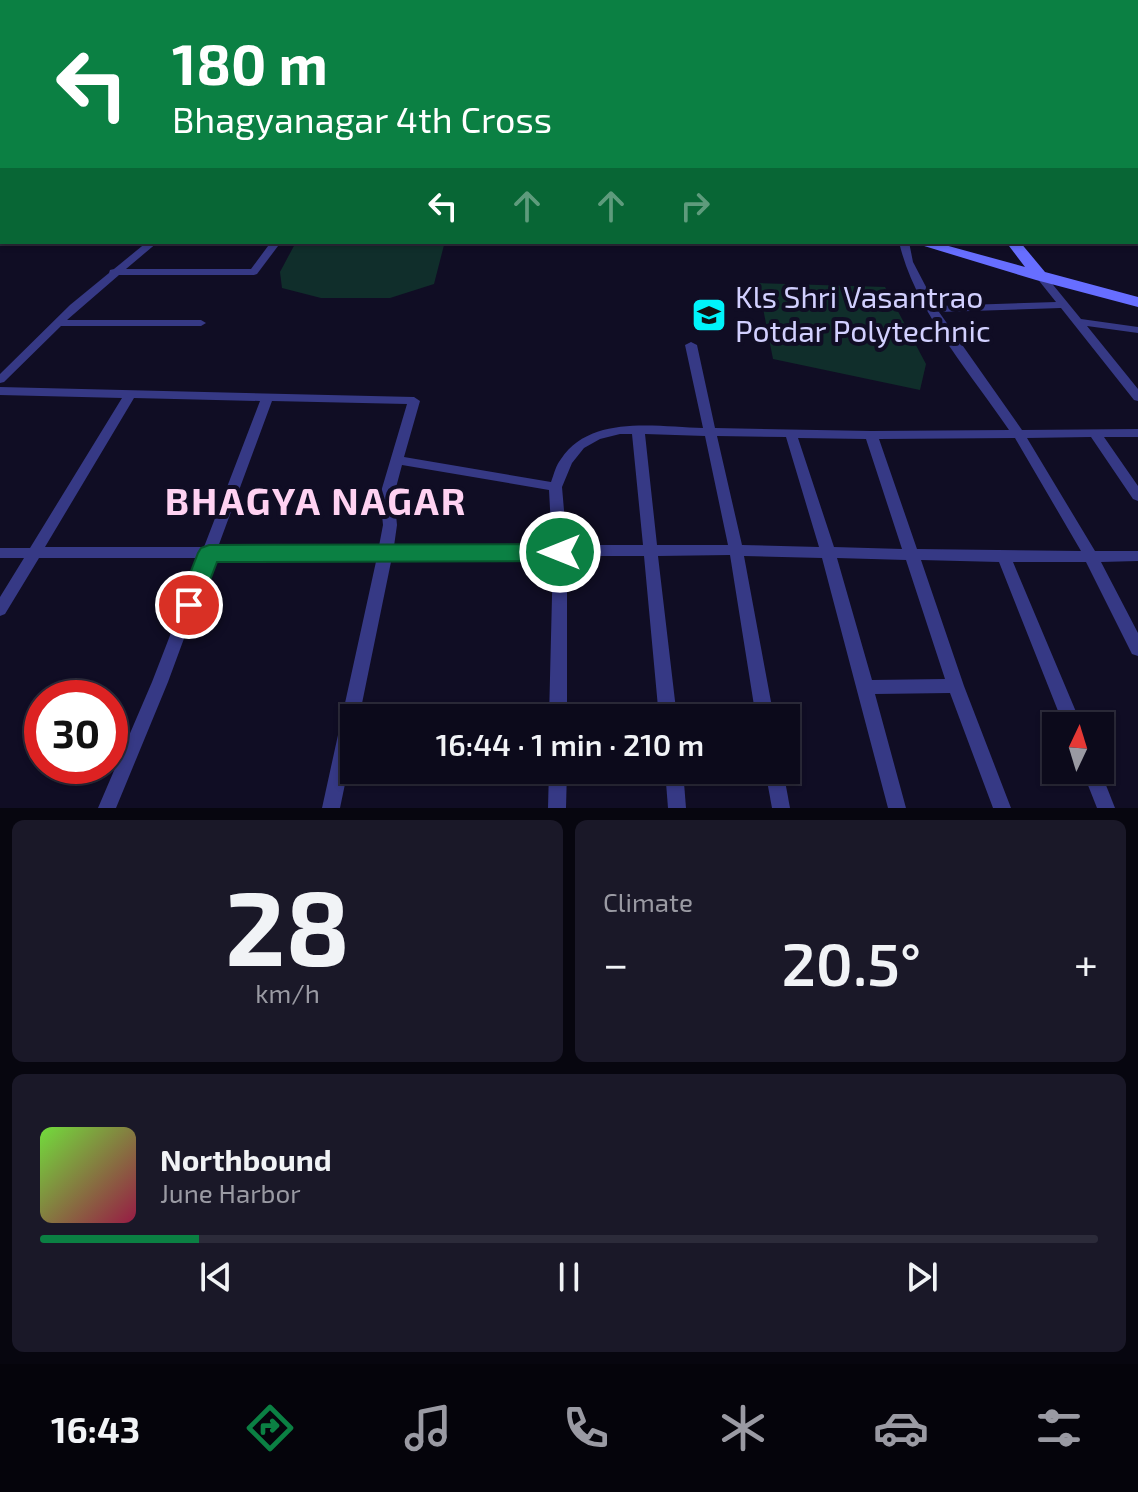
<!DOCTYPE html>
<html lang="en">
<head>
<meta charset="utf-8">
<style>
  :root { --surface:#0c0a1b; --page:#1a1828; --text:#f1f3f6; --muted:#9a9aa3; --line:#2c2b3a; --accent:#0b8043 }
  body { margin:0; font-family:"Exo 2",sans-serif; background:var(--page); color:var(--text); height:100vh; display:flex; flex-direction:column; font-size:30px; white-space:nowrap }
  * { box-sizing:border-box; margin:0 }
  p { font-size:26px; color:var(--muted) }
  .icon { flex:none; width:44px; height:44px; fill:none; stroke:currentColor; stroke-width:2; stroke-linecap:round; stroke-linejoin:round }
  .map { position:relative; height:808px; overflow:hidden }
  .drawer { display:flex; flex-direction:column; gap:12px; padding:12px; background:#07060f; flex:1 }
  .drawer>* { flex:none }
  .banner { position:absolute; left:0px; top:0px; width:1138px; height:244px; box-shadow:0 2px 6px #0004,0 0 0 2px var(--line); background:#0b8043; color:#fff; overflow:hidden }
  .needle { width:52px; rotate:4deg }
  .fabs { position:absolute; left:1042px; top:712px; display:grid; gap:16px }
  .fabs a { display:grid; place-items:center; width:72px; height:72px; border-radius:0px; background:var(--surface); box-shadow:0 2px 6px #0004,0 0 0 2px var(--line); font-size:40px }
  .speed { position:absolute; left:24px; top:680px; display:flex; gap:16px; font-size:40px; font-weight:700; text-align:center }
  .speed>* { display:grid; place-content:center; width:104px; height:104px; border-radius:50%; background:var(--surface); box-shadow:0 2px 6px #0004,0 0 0 2px var(--line); line-height:1 }
  .speed .limit { border:12px solid #d22; background:#fff; color:#111 }
  .pin { position:absolute; display:grid; place-items:center; width:68px; height:68px; color:#fff; margin:-34px; border:4px solid #fff; border-radius:50%; box-shadow:0 2px 8px #0007 }
  .me { position:absolute; width:88px; margin:-44px; rotate:270deg; stroke-linejoin:round; filter:drop-shadow(0 0 6px #0008) }
  .turn { display:flex; align-items:center; gap:28px; height:168px; padding:0 40px; font-size:36px }
  .turn .icon { width:104px; height:104px; stroke-width:2.5 }
  .turn b { display:block; font-size:56px; line-height:68px }
  .lanes { display:flex; align-items:center; height:76px; padding:0 40px; background:#0003; justify-content:center; gap:40px; direction:ltr }
  .lanes .off { opacity:.35 }
  .big { font-size:60px; font-weight:600; line-height:1.1 }
  .drawer .widget { flex:1; display:flex; flex-direction:column; justify-content:center; gap:12px; min-width:0; padding:0 28px; border-radius:12px; background:var(--page) }
  .drawer .dial { align-items:center; gap:0 }
  .dial b { font-size:104px; line-height:1 }
  .song { display:flex; align-items:center; gap:24px }
  .cover { width:96px; height:96px; border-radius:12px; background:linear-gradient(135deg,hsl(100 70% 55%),hsl(340 70% 35%)) }
  .played { height:8px; border-radius:4px; background:linear-gradient(90deg,var(--accent) 15%,var(--line) 15%) }
  .keys { display:flex; justify-content:space-around; direction:ltr }
  .heat { display:flex; justify-content:space-between; align-items:center; font-size:44px; direction:ltr }
  .drawer .tiles { flex:1; display:grid; gap:12px; grid-template-columns:1fr 1fr }
  .widget:last-child { grid-column:span 2 }
  .trip { position:absolute; left:340px; top:704px; width:460px; height:80px; border-radius:0px; background:var(--surface); box-shadow:0 2px 6px #0004,0 0 0 2px var(--line); font-weight:600; line-height:80px; text-align:center }
  .tabs { display:flex; height:128px; justify-content:space-around; align-items:center; background:#05040b; color:var(--muted) }
  .tabs .icon { width:56px; height:56px }
  .tabs .active { color:var(--accent) }
  .tabs b { font-size:36px; color:var(--text) }
  .map>svg:first-child { display:block }
  .green { fill:#102e2b }
  .lines { fill:none; stroke-linecap:round; stroke-linejoin:round }
  .street { fill:#363985; fill-rule:evenodd }
  .secondary { fill:#676eff; fill-rule:evenodd }
  .primary { fill:#b457ff; fill-rule:evenodd }
  .highway { fill:#ff4bae; fill-rule:evenodd }
  .rail-casing { stroke:#00f4fb; stroke-width:4 }
  .rail { stroke:#100d24; stroke-width:2; stroke-dasharray:5; stroke-linecap:butt }
  .wall { fill:#2c2653 }
  .route { fill:#0b8043; stroke:#07532c; stroke-width:2 }
  .labels { text-anchor:middle; stroke-width:8; stroke-linejoin:round; paint-order:stroke }
  .poi-label { font-size:30px; fill:#d2d0ff; stroke:#100d24; text-anchor:start }
  .district-label { font-size:38px; font-weight:bold; letter-spacing:2px; fill:#ffd2f2; stroke:#100d24 }
</style>
</head>
<body>
<div class="map">
<svg width="1138" height="808" viewBox="0 0 1138 808">
  <rect width="100%" height="100%" fill="#100d24"/>
  <g class="green">
    <path d="M296,242H480L479,245H444L434,284L390,298H321L282,288L280,272Z"/>
    <path d="M758,283L885,287L926,364L920,390L773,359Z"/>
  </g>
  <g class="lines">
    <g class="street">
      <path d="M42,0L53,2H39Z"/>
      <path d="M269,0H275L274,2H268Z"/>
      <path d="M301,0H307L306,2H300Z"/>
      <path d="M334,0H340L339,2H333Z"/>
      <rect x="364" y="0" width="6" height="2"/>
      <rect x="470" y="0" width="6" height="2"/>
      <path d="M684,0H702L684,2Z"/>
      <path d="M759,0H766L768,2H761Z"/>
      <path d="M783,0H789L790,2H784Z"/>
      <path d="M915,0H921L923,2H917Z"/>
      <path d="M967,0H973L975,2H969Z"/>
      <path d="M1045,0H1071L1079,2H1053Z"/>
      <rect x="1108" y="0" width="6" height="2"/>
      <path d="M1124,0H1130L1131,2H1125Z"/>
      <path d="M0,11L2,12V16L0,15Z"/>
      <path d="M2,30V34L0,35V31Z"/>
      <path d="M1136,31L1138,32V36L1136,35Z"/>
      <path d="M2,48V52L0,53V49Z"/>
      <rect x="1136" y="58" width="2" height="4"/>
      <rect x="0" y="84" width="2" height="5"/>
      <rect x="0" y="111" width="2" height="5"/>
      <rect x="1136" y="117" width="2" height="6"/>
      <rect x="1136" y="141" width="2" height="4"/>
      <rect x="0" y="145" width="2" height="5"/>
      <rect x="1136" y="169" width="2" height="4"/>
      <rect x="0" y="178" width="2" height="5"/>
      <path d="M147,242H158L126,269H251L271,242H281L257,274L254,275H119L67,320H201L206,323L201,326H61L4,382L0,383V374L70,305L109,273L110,270L114,269Z"/>
      <path d="M899,242H909L913,262L936,306L1056,302L1036,277L1041,274L1045,275L1081,319L1138,327V333L1087,326L1138,389V401L1134,400L1061,308L939,312L1022,430L1138,429V437H1104L1138,486V501L1133,499L1091,437L1027,438L1095,551H1138V561L1101,562L1138,633V656L1132,654L1086,562H1013L1082,726H1064L999,562L921,560L964,686L1011,808H993L950,693L875,694L906,808H888L822,558L744,556L774,718H756L730,555L658,556L677,718H659L644,556H567V718H549L553,556L392,557L359,718H354V741L340,808H322L377,557H214L168,682L116,808H98L152,682L200,558H39L5,614L0,616V597L24,558H0V548H30L122,398L0,395V387L414,397L420,401L404,457L551,482C554,474 556,465 561,459C591,414 657,427 703,428L685,345L691,342L697,345L715,428L871,431L1009,430C970,372 915,311 899,242ZM134,398L260,401L204,547H45ZM272,401L407,404L380,495L383,525L379,546L218,547ZM620,434H632L643,545H567L562,487L572,463L584,448L600,439ZM645,434L705,436L728,545H657ZM717,436L786,437L819,547L742,545ZM798,438L866,439L902,549L834,547ZM1015,438L1081,551L917,549L879,439ZM402,465L549,490L552,545L394,546L397,525L394,495ZM837,558L906,560L945,679L872,680Z"/>
      <path d="M549,770H567L566,808H548Z"/>
      <path d="M665,770H683L686,808H668Z"/>
      <path d="M765,770H783L790,808H772Z"/>
      <path d="M1082,770H1100L1115,808H1097Z"/>
    </g>
    <g class="secondary">
      <path d="M865,0H873L874,2H866Z"/>
      <rect x="0" y="43" width="2" height="6"/>
      <rect x="1136" y="102" width="2" height="6"/>
      <path d="M911,242H934L1025,267L1006,242H1020L1045,272L1138,297V307L1036,280Z"/>
    </g>
    <path class="primary" d="M2,224V234L0,235V225Z"/>
    <g class="highway">
      <path d="M150,0H165L149,2Z"/>
      <rect x="0" y="52" width="2" height="6"/>
    </g>
    <g class="rail-casing">
      <path id="rail" d="M175,2L181,0"/>
    </g>
    <use href="#rail" class="rail"/>
  </g>
  <path class="wall" d="M424,0H457V2H425Z"/>
  <path class="route" d="M560,544L567,547L571,552L567,558L560,561L217,562L198,611L189,614L181,611L178,605L198,553L201,548L209,545Z"/>
  <defs>
    <g id="university-square" transform="scale(1.8)"><rect x="-9" y="-9" width="18" height="18" rx="4" fill="#00f4fb" stroke="#100d24"/><path d="M0-5L7-2L0 1L-7-2ZM-4 1L0 2.5L4 1V4Q0 6-4 4Z" fill="#111"/></g>
  </defs>
  <g fill-rule="evenodd">
    <use href="#university-square" x="709" y="315"/>
  </g>
  <g class="labels">
    <g class="poi-label">
      <text x="735" y="308">Kls Shri Vasantrao<tspan x="735" dy="34">Potdar Polytechnic</tspan></text>
    </g>
    <g class="district-label">
      <text x="316" y="515">BHAGYA NAGAR</text>
    </g>
  </g>
</svg>
<div class="fabs">
<a><svg class="needle" viewBox="-14 -14 28 28"><path d="M0-13l5 13h-10z" fill="#e53935"/><path d="M0 13l5-13h-10z" fill="#9a9aa3"/></svg></a>
</div>
<div class="speed"><div class="limit">30</div></div>
<div class="pin" style="left:189px;top:605px;background:#d93025"><svg class="icon" aria-label="arrive" viewBox="0 0 24 24"><path d="M6 21V4h12l-3 4 3 4H6"/></svg></div>
<svg class="me" style="left:560px;top:552px" viewBox="-20 -20 40 40"><circle r="17" fill="#0b8043" stroke="#fff" stroke-width="3"/><path d="M0-11L8 9 0 5-8 9z" fill="#fff"/></svg>
<div class="trip">16:44 · 1 min · 210 m</div>
<div class="banner">
<div class="turn"><svg class="icon" aria-label="left" viewBox="0 0 24 24"><path d="M17 20v-9H6M10 6l-5 5 5 5"/></svg><div><b>180 m</b>Bhagyanagar 4th Cross</div></div>
<div class="lanes"><svg class="icon" aria-label="left" viewBox="0 0 24 24"><path d="M17 20v-9H6M10 6l-5 5 5 5"/></svg><svg class="icon off" aria-label="ahead" viewBox="0 0 24 24"><path d="M12 20V5M6 11l6-6 6 6"/></svg><svg class="icon off" aria-label="ahead" viewBox="0 0 24 24"><path d="M12 20V5M6 11l6-6 6 6"/></svg><svg class="icon off" aria-label="right" viewBox="0 0 24 24"><path d="M7 20v-9h11M14 6l5 5-5 5"/></svg></div>
</div>
</div>
<section class="drawer">
<div class="tiles">
<div class="widget dial"><b>28</b><p>km/h</p></div>
<div class="widget"><p>Climate</p>
<div class="heat"><a>−</a><b class="big">20.5°</b><a>+</a></div>
</div>
<div class="widget">
<div class="song"><i class="cover"></i><div><b>Northbound</b><p>June Harbor</p></div></div>
<div class="played"></div>
<div class="keys"><svg class="icon" aria-label="previous" viewBox="0 0 24 24"><path d="M18 5L8 12l10 7zM5 5v14"/></svg><svg class="icon" aria-label="pause" viewBox="0 0 24 24"><path d="M8 5v14M16 5v14"/></svg><svg class="icon" aria-label="next" viewBox="0 0 24 24"><path d="M6 5l10 7-10 7zM19 5v14"/></svg></div>
</div>
</div>
</section>
<nav class="tabs">
<b>16:43</b>
<svg class="icon active" aria-label="directions" viewBox="0 0 24 24"><path d="M12 3l9 9-9 9-9-9zM9 14v-3h6M13 9l2 2-2 2"/></svg>
<svg class="icon" aria-label="music" viewBox="0 0 24 24"><path d="M9 18V5l10-2v13"/><circle cx="6" cy="18" r="3"/><circle cx="16" cy="16" r="3"/></svg>
<svg class="icon" aria-label="phone" viewBox="0 0 24 24"><path d="M5 4h4l2 5-3 2q2 4 5 5l2-3 5 2v4C11 20 4 13 5 4z"/></svg>
<svg class="icon" aria-label="climate" viewBox="0 0 24 24"><path d="M12 3v18M4 7l16 10M4 17L20 7"/></svg>
<svg class="icon" aria-label="car" viewBox="0 0 24 24"><path d="M5 17H2v-5l4-1 3-4h7l3 4 3 1v5h-3M9 17h6M6 11h13"/><circle cx="7" cy="17" r="2"/><circle cx="17" cy="17" r="2"/></svg>
<svg class="icon" aria-label="filters" viewBox="0 0 24 24"><path d="M4 7h16M4 17h16"/><circle cx="9" cy="7" r="2"/><circle cx="15" cy="17" r="2"/></svg>
</nav>
</body>
</html>
